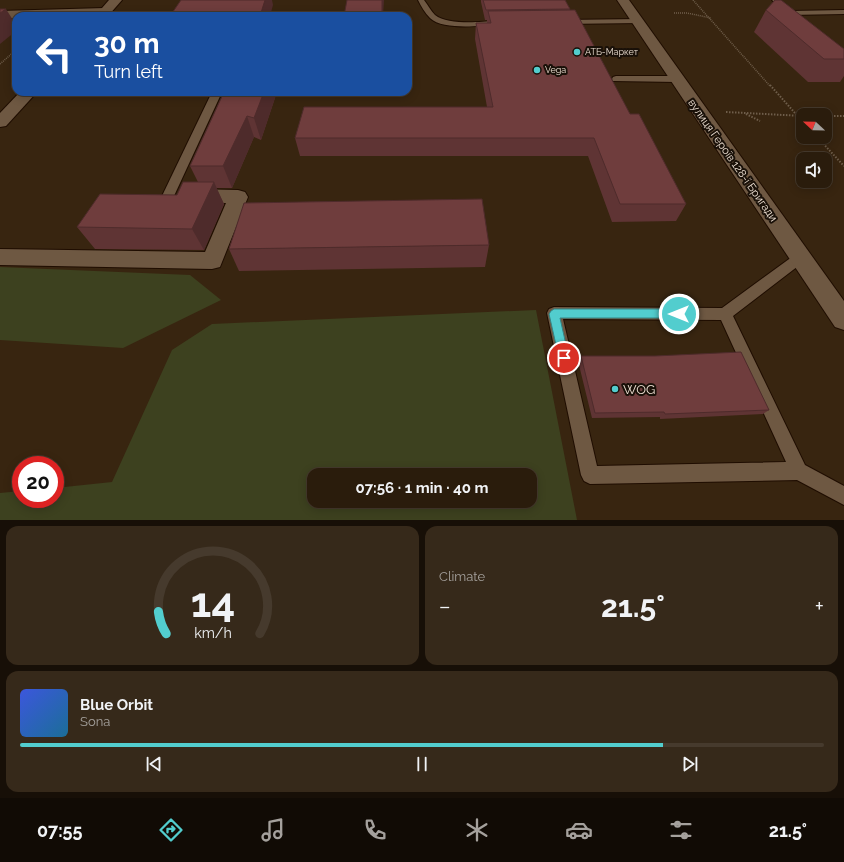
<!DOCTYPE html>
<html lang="en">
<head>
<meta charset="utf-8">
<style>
  :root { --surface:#2a1c0c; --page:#36291a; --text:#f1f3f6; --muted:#a5a19d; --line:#463a2d; --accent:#52cdce }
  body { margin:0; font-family:Raleway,sans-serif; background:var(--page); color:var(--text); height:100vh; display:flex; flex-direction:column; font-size:15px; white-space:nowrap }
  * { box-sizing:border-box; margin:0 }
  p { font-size:13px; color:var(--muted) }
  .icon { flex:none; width:22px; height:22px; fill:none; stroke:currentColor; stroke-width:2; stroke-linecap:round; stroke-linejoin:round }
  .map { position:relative; height:520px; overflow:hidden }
  .panel { display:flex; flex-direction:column; gap:6px; padding:6px; background:#170f07; flex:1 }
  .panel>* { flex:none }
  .guide { position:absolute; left:12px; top:12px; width:400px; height:84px; border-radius:12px; box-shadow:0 2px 10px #0003,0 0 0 1px var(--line); background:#1a4fa0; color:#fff; overflow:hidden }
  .needle { width:26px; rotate:292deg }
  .fabs { position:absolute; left:796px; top:108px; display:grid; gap:8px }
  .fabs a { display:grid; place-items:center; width:36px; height:36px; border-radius:8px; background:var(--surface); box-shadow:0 2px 10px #0003,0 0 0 1px var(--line); font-size:20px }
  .speed { position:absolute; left:12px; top:456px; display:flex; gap:8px; font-size:20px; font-weight:700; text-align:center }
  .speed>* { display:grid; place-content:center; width:52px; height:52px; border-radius:50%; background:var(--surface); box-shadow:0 2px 10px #0003,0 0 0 1px var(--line); line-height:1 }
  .speed .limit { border:6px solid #d22; background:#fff; color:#111 }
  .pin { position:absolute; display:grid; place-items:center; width:34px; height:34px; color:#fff; margin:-17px; border:2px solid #fff; border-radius:50%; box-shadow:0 1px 4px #0007 }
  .me { position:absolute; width:44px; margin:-22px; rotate:270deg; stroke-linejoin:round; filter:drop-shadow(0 0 3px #0008) }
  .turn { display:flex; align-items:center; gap:14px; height:84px; padding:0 16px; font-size:18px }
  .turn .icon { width:52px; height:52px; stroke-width:2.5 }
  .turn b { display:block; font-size:28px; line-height:34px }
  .big { font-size:30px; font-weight:700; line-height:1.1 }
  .panel .widget { flex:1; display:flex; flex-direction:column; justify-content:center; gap:6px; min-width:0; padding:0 14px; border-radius:12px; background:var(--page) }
  .panel .dial { align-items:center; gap:0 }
  .dial svg { height:104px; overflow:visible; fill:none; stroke:var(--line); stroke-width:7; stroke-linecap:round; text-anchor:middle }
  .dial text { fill:var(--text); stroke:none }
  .song { display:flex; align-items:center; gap:12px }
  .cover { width:48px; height:48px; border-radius:6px; background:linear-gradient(135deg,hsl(230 70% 55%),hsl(200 70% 35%)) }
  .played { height:4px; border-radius:2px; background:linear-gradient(90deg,var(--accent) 80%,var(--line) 80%) }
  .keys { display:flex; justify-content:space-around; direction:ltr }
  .heat { display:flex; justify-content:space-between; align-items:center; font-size:22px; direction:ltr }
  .panel .tiles { flex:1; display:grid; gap:6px; grid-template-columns:1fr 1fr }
  .widget:last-child { grid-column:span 2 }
  .trip { position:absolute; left:307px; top:468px; width:230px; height:40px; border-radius:12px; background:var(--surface); box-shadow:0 2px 10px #0003,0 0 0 1px var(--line); font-weight:700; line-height:40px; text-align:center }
  .dock { display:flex; height:64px; justify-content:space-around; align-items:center; background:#110b05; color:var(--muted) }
  .dock .icon { width:28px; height:28px }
  .dock .on { color:var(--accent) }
  .dock b { font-size:18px; color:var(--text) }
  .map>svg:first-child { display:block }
  .green { fill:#3d411f; fill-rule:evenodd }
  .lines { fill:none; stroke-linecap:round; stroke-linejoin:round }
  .lane-casing { stroke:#1f0d00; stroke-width:2 }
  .street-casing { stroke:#1f0d00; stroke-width:2 }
  .secondary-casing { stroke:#1f0d00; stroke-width:2 }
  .path-far1 { stroke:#6f5e4b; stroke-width:1.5; stroke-dasharray:1 1; stroke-linecap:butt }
  .path { stroke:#6f5e4b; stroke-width:2; stroke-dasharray:1.5 1.5; stroke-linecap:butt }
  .lane { fill:#6e5842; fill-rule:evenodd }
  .street { fill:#6e5842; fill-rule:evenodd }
  .secondary { fill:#6e5842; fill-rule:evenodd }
  .wall { fill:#5f3434 }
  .shaded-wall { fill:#4e2b2b }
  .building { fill:#6f3d3d; stroke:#4e2b2b }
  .route { fill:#52cdce; stroke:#358586 }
  .poi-dot { fill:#52cdce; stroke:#191008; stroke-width:1.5 }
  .labels { text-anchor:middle; stroke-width:4; stroke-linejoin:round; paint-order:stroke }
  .far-poi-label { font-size:9px; fill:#eee1d4; stroke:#191008; text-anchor:start }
  .street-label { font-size:11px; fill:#eee1d4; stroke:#191008 }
  .near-poi-label { font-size:13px; fill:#eee1d4; stroke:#191008; text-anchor:start }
</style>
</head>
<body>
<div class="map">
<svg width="844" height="520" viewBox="0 0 844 520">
  <rect width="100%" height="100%" fill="#382510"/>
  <g class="green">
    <path d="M0,267L190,275L221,300L123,348L0,340Z"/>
    <path d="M536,310L577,520H0V493L21,491V499H55V488L112,482L172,350L212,324ZM314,475H530V501H314Z"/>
  </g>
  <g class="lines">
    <g class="lane-casing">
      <g id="lane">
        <path d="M418,0H424C428,5 431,11 435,15C447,25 479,22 494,21L498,23L494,25C478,26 442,30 430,18C425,13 421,6 418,0Z"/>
        <path d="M772,0H779L791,11L844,10V14L789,15Z"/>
        <path d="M638,19H641V23L563,24L559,22L563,20Z"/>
        <path d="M616,76H677L681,79L677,82L613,81L612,79L613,77Z"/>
        <path d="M212,92H222L174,196L172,199H164L162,196Z"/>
        <path d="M801,252L806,254L807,257L806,260L733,316L805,465L844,486V505L797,480L590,484L584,481L581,475L547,313L549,309L554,307L722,308L796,254ZM563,319L721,320L786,462L597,466Z"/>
      </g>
    </g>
    <g class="street-casing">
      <g id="street">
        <path d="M105,8L109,9L111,12L109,15L16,16V18L0,19V11Z"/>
        <path d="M191,189L238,190L245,192L248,197L220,267L212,269L0,265V249L205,252L226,203H191L184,201L181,196L184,191Z"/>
      </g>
    </g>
    <g class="secondary-casing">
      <g id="secondary">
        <path d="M109,0H122L108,16H95Z"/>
        <path d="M617,0H629L844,301V330L835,327Z"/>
        <path d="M20,92H37L6,126L0,127V113Z"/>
      </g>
    </g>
    <g class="path-far1">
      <path d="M693,0L770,86"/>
      <path d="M674,13H687L711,18"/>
      <path d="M0,64L16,50"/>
    </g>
    <g class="path">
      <path d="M770,85L803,122"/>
      <path d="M726,112L803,116"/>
      <path d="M746,114L760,121"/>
      <path d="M825,116H844"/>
      <path d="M817,137L844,166"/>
    </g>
    <use href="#lane" class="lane"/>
    <use href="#street" class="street"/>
    <use href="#secondary" class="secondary"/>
  </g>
  <g class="wall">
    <path d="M481,0H565L570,10L630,114L686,204L676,221L612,222L588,156H300L295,138L487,107L475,39L476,23H487V20H485L481,2Z"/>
    <path d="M766,10L844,49V76L840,82H808L754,32Z"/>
    <path d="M224,92H277L261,140L254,137L232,188H216L224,204L204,250L95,249L77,227L177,195L198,182L190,166Z"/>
    <path d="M489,245L485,267L239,271L229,249Z"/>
    <path d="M581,356L769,410L763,414L660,419V417L592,418L578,361Z"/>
  </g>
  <g class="shaded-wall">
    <path d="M265,0H272L273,5L270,16H260Z"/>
    <path d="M382,0H384L383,16H382Z"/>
    <path d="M6,9L16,25V31L0,44V13Z"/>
    <path d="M264,92H277L261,140L254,118Z"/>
    <path d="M247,116L254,137L232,188L223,166Z"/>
    <path d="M214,182L224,204L204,250L192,229Z"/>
  </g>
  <g class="building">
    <path d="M181,0H265L260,16H170Z"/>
    <path d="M347,0H382V16H344Z"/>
    <path d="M483,0H565L570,9L486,10Z"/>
    <path d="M775,0H781L844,49V59H824L766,10Z"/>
    <path d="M0,9H6L0,13Z"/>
    <path d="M575,10L630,114H639L686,204H620L594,138H295L304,107H493L476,23H491L488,11Z"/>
    <path d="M224,92H264L254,118L247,116L223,166H190Z"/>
    <path d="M183,182H214L192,229L77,227L100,194L177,195Z"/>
    <path d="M482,199L489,245L229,249L244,203Z"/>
    <path d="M741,352L769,410L665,414L664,412L595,413L581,356H655Z"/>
  </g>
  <path class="route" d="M554,309H679L682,311L684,314L682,317L679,318H560L569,358L568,361L564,363L560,361L559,358L549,314L551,311Z"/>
  <g class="poi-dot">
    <circle cx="577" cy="52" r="4"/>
    <circle cx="537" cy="70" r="4"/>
    <circle cx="615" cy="389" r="4"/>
  </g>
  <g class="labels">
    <g class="far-poi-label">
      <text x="585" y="55">АТБ-Маркет</text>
      <text x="545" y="73">Vega</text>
    </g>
    <g class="street-label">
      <text transform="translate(733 160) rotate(55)" y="4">вулиця Героїв 128-ї Бригади</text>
    </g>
    <g class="near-poi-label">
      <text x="623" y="394">WOG</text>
    </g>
  </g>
</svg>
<div class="fabs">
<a><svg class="needle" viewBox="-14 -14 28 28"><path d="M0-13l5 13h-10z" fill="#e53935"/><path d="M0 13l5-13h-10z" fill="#a5a19d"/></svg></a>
<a><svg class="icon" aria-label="sound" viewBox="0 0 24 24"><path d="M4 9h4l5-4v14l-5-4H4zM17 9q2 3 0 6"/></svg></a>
</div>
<div class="speed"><div class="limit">20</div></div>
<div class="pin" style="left:564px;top:358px;background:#d93025"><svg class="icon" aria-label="arrive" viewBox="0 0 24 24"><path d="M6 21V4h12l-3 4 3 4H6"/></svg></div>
<svg class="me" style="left:679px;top:314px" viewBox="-20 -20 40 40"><circle r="17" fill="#52cdce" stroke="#fff" stroke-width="3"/><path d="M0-11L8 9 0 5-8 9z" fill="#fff"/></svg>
<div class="trip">07:56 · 1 min · 40 m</div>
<div class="guide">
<div class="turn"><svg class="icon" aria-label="left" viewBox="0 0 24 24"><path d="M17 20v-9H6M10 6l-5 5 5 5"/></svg><div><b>30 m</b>Turn left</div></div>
</div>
</div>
<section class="panel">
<div class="tiles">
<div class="widget dial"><svg viewBox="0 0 100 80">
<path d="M14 69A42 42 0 1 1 86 69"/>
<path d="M14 69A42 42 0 0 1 8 52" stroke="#52cdce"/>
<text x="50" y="56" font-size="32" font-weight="700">14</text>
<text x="50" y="72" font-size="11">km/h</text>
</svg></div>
<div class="widget"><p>Climate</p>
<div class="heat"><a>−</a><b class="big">21.5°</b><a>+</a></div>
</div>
<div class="widget">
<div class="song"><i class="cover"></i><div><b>Blue Orbit</b><p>Sona</p></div></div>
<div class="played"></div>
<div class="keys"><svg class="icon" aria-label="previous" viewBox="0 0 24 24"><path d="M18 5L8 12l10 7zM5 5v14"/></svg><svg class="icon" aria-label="pause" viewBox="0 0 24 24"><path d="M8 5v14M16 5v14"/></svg><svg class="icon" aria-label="next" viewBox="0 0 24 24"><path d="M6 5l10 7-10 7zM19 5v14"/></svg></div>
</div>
</div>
</section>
<nav class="dock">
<b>07:55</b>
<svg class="icon on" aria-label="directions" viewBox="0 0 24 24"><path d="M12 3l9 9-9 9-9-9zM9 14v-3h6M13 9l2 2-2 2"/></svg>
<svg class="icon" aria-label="music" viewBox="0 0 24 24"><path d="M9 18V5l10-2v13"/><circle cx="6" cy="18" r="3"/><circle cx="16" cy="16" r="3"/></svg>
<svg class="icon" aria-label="phone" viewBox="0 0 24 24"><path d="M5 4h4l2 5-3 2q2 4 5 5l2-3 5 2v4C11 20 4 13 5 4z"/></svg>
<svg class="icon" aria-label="climate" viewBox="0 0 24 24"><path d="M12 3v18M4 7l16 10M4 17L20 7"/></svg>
<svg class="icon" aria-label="car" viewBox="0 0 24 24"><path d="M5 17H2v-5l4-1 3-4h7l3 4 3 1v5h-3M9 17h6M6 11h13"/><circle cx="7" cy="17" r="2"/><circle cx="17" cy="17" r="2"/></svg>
<svg class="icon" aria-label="filters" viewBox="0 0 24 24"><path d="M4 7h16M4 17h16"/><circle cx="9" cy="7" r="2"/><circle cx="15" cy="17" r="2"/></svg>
<b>21.5°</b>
</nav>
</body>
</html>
